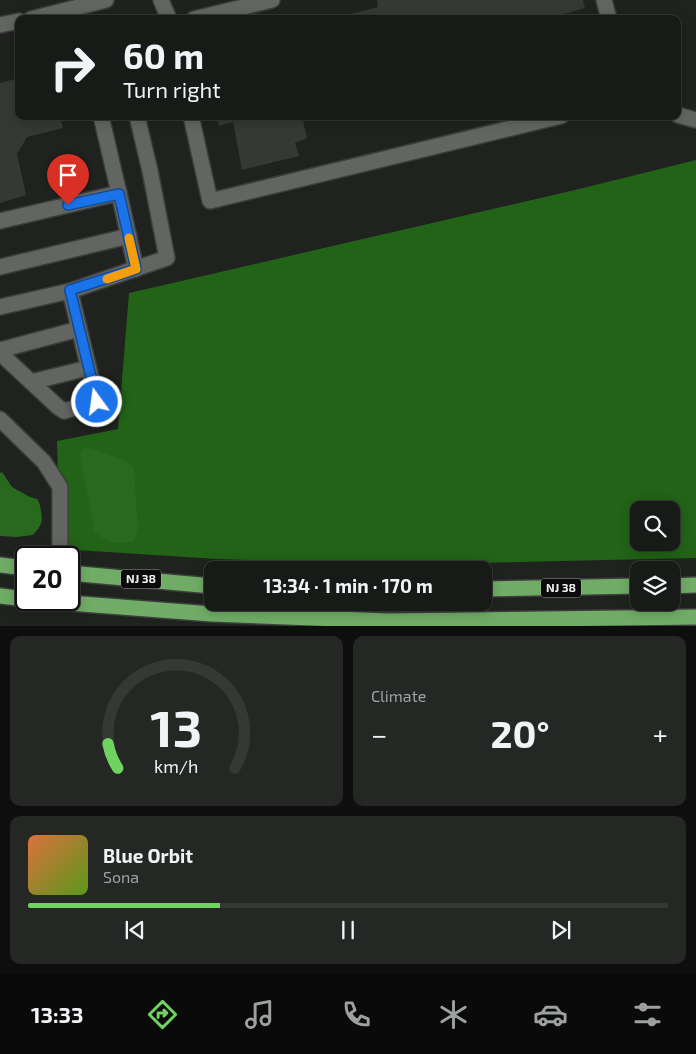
<!DOCTYPE html>
<html lang="en">
<head>
<meta charset="utf-8">
<style>
  :root { --surface:#171a17; --page:#242724; --text:#f1f3f6; --muted:#9ea1a1; --line:#363836; --accent:#6fd35f }
  body { margin:0; font-family:"Exo 2",sans-serif; background:var(--page); color:var(--text); height:100vh; display:flex; flex-direction:column; font-size:19px; white-space:nowrap }
  * { box-sizing:border-box; margin:0 }
  p { font-size:16px; color:var(--muted) }
  .icon { flex:none; width:28px; height:28px; fill:none; stroke:currentColor; stroke-width:2; stroke-linecap:round; stroke-linejoin:round }
  .map { position:relative; height:626px; overflow:hidden }
  .details { display:flex; flex-direction:column; gap:10px; padding:10px; background:#0d0e0d; flex:1 }
  .details>* { flex:none }
  .top-card { position:absolute; left:15px; top:15px; width:666px; height:105px; border-radius:10px; box-shadow:0 2px 12px #0003,0 0 0 1px var(--line); background:#171a17; color:var(--text); overflow:hidden }
  .buttons { position:absolute; left:630px; top:501px; display:grid; gap:10px }
  .buttons a { display:grid; place-items:center; width:50px; height:50px; border-radius:10px; background:var(--surface); box-shadow:0 2px 12px #0003,0 0 0 1px var(--line); font-size:25px }
  .speed { position:absolute; left:15px; top:546px; display:flex; gap:10px; font-size:25px; font-weight:700; text-align:center }
  .speed>* { display:grid; place-content:center; width:65px; height:65px; border-radius:50%; background:var(--surface); box-shadow:0 2px 12px #0003,0 0 0 1px var(--line); line-height:1 }
  .speed .limit { border:2px solid #111; border-radius:8px; background:#fff; color:#111 }
  .pin { position:absolute; display:grid; place-items:center; width:42px; height:42px; color:#fff; margin:-51px -21px; border-radius:50% 50% 50% 0; rotate:-45deg; box-shadow:0 0 5px #0007 }
  .pin .icon { rotate:45deg }
  .me { position:absolute; width:55px; margin:-28px; rotate:346deg; stroke-linejoin:round; filter:drop-shadow(0 0 4px #0008) }
  .turn { display:flex; align-items:center; gap:18px; height:105px; padding:0 25px; font-size:22px }
  .turn .icon { width:65px; height:65px; stroke-width:2.5 }
  .turn b { display:block; font-size:35px; line-height:42px }
  .big { font-size:38px; font-weight:700; line-height:1.1 }
  .details .widget { flex:1; display:flex; flex-direction:column; justify-content:center; gap:8px; min-width:0; padding:0 18px; border-radius:10px; background:var(--page) }
  .details .dial { align-items:center; gap:0 }
  .dial svg { height:130px; overflow:visible; fill:none; stroke:var(--line); stroke-width:7; stroke-linecap:round; text-anchor:middle }
  .dial text { fill:var(--text); stroke:none }
  .song { display:flex; align-items:center; gap:15px }
  .cover { width:60px; height:60px; border-radius:8px; background:linear-gradient(135deg,hsl(20 70% 55%),hsl(90 70% 35%)) }
  .played { height:5px; border-radius:2px; background:linear-gradient(90deg,var(--accent) 30%,var(--line) 30%) }
  .keys { display:flex; justify-content:space-around; direction:ltr }
  .heat { display:flex; justify-content:space-between; align-items:center; font-size:28px; direction:ltr }
  .details .tiles { flex:1; display:grid; gap:10px; grid-template-columns:1fr 1fr }
  .widget:last-child { grid-column:span 2 }
  .trip { position:absolute; left:204px; top:561px; width:288px; height:50px; border-radius:10px; background:var(--surface); box-shadow:0 2px 12px #0003,0 0 0 1px var(--line); font-weight:700; line-height:50px; text-align:center }
  .menu { display:flex; height:80px; justify-content:space-around; align-items:center; background:#090a09; color:var(--muted) }
  .menu .icon { width:35px; height:35px }
  .menu .current { color:var(--accent) }
  .menu b { font-size:22px; color:var(--text) }
  .map>svg:first-child { display:block }
  .forest { fill:#226317; fill-rule:evenodd }
  .water { fill:#28691d }
  .building { fill:#363835 }
  .lines { fill:none; stroke-linecap:round; stroke-linejoin:round }
  .minor-casing { stroke:#3c3e3c; stroke-width:18 }
  .highway-casing { stroke:#3c3e3c; stroke-width:18 }
  .minor { stroke:#626562; stroke-width:15 }
  .highway { stroke:#70ac66; stroke-width:15 }
  .route-casing { stroke:#114b97; stroke-width:12 }
  .route { stroke:#1a73e8; stroke-width:9 }
  .slow { stroke:#f59e0b; stroke-width:9 }
  .labels { text-anchor:middle; stroke-width:5; stroke-linejoin:round; paint-order:stroke }
  .shield { fill:#0a0b0a; stroke:#abacaa; stroke-width:1 }
  .shield-label { font-size:12px; font-weight:bold; fill:#f0f1ef }
</style>
</head>
<body>
<div class="map">
<svg width="696" height="627" viewBox="0 0 696 627">
  <rect width="100%" height="100%" fill="#1f221f"/>
  <path class="forest" d="M696,160V558L391,565L217,559L60,549L57,441L118,429L129,293L575,190ZM639,510H671V542H639Z"/>
  <g class="water">
    <path d="M84,447C96,449 125,459 134,467L138,530L134,541C121,547 102,541 93,530V522L80,457L81,452Z"/>
    <path d="M2,472L12,487L30,497L37,499C40,503 40,506 41,511C43,524 41,525 33,535L16,537L0,536V473Z"/>
  </g>
  <g class="building">
    <path d="M377,0H583L585,8L546,19H331L378,7Z"/>
    <path d="M19,78V116H60L63,128L27,137L17,154L26,195L0,203V83Z"/>
    <path d="M217,116H302L307,138L295,143L299,156L242,170L233,122L219,126Z"/>
  </g>
  <g class="lines">
    <g class="minor-casing">
      <g id="minor">
        <path d="M161,0L169,19"/>
        <path d="M604,0L609,19"/>
        <path d="M31,19L106,0"/>
        <path d="M194,19L272,0"/>
        <path d="M0,25L19,21"/>
        <path d="M678,115L696,120"/>
        <path d="M191,116L210,201L561,116"/>
        <path d="M119,193L136,269"/>
        <path d="M0,221L119,193L101,116"/>
        <path d="M0,267L129,236"/>
        <path d="M0,307L70,291"/>
        <path d="M0,350L79,329"/>
        <path d="M0,353L58,407L64,411L97,402L70,291L167,258L150,171L137,116"/>
        <path d="M31,382L88,368"/>
        <path d="M0,419L44,462L60,487V558"/>
      </g>
    </g>
    <g class="highway-casing">
      <g id="highway">
        <path d="M0,565L26,568"/>
        <path d="M69,573L212,586"/>
        <path d="M671,586L696,585"/>
        <path d="M482,589L639,586"/>
        <path d="M0,596L26,599"/>
        <path d="M30,600L212,614L388,621L696,617"/>
      </g>
    </g>
    <use href="#minor" class="minor"/>
    <use href="#highway" class="highway"/>
  </g>
  <g class="lines">
    <g class="route-casing">
      <path id="route" d="M68,205L119,194L136,269L70,290L97,402"/>
    </g>
    <use href="#route" class="route"/>
    <path class="slow" d="M107,279L136,269L129,238"/>
  </g>
  <g class="labels">
    <g class="shield">
      <rect x="121" y="569.5" width="40" height="19" rx="4"/>
      <rect x="541" y="578.5" width="40" height="19" rx="4"/>
    </g>
    <g class="shield-label">
      <text x="141" y="583">NJ 38</text>
      <text x="561" y="592">NJ 38</text>
    </g>
  </g>
</svg>
<div class="buttons">
<a><svg class="icon" aria-label="search" viewBox="0 0 24 24"><circle cx="10" cy="10" r="6"/><path d="M15 15l6 6"/></svg></a>
<a><svg class="icon" aria-label="layers" viewBox="0 0 24 24"><path d="M12 4l9 5-9 5-9-5zM3 14l9 5 9-5"/></svg></a>
</div>
<div class="speed"><div class="limit">20</div></div>
<div class="pin" style="left:68px;top:205px;background:#d93025"><svg class="icon" aria-label="arrive" viewBox="0 0 24 24"><path d="M6 21V4h12l-3 4 3 4H6"/></svg></div>
<svg class="me" style="left:97px;top:402px" viewBox="-20 -20 40 40"><circle r="17" fill="#1a73e8" stroke="#fff" stroke-width="3"/><path d="M0-11L8 9 0 5-8 9z" fill="#fff"/></svg>
<div class="trip">13:34 · 1 min · 170 m</div>
<div class="top-card">
<div class="turn"><svg class="icon" aria-label="right" viewBox="0 0 24 24"><path d="M7 20v-9h11M14 6l5 5-5 5"/></svg><div><b>60 m</b>Turn right</div></div>
</div>
</div>
<section class="details">
<div class="tiles">
<div class="widget dial"><svg viewBox="0 0 100 80">
<path d="M14 69A42 42 0 1 1 86 69"/>
<path d="M14 69A42 42 0 0 1 8 54" stroke="#6fd35f"/>
<text x="50" y="56" font-size="32" font-weight="700">13</text>
<text x="50" y="72" font-size="11">km/h</text>
</svg></div>
<div class="widget"><p>Climate</p>
<div class="heat"><a>−</a><b class="big">20°</b><a>+</a></div>
</div>
<div class="widget">
<div class="song"><i class="cover"></i><div><b>Blue Orbit</b><p>Sona</p></div></div>
<div class="played"></div>
<div class="keys"><svg class="icon" aria-label="previous" viewBox="0 0 24 24"><path d="M18 5L8 12l10 7zM5 5v14"/></svg><svg class="icon" aria-label="pause" viewBox="0 0 24 24"><path d="M8 5v14M16 5v14"/></svg><svg class="icon" aria-label="next" viewBox="0 0 24 24"><path d="M6 5l10 7-10 7zM19 5v14"/></svg></div>
</div>
</div>
</section>
<nav class="menu">
<b>13:33</b>
<svg class="icon current" aria-label="directions" viewBox="0 0 24 24"><path d="M12 3l9 9-9 9-9-9zM9 14v-3h6M13 9l2 2-2 2"/></svg>
<svg class="icon" aria-label="music" viewBox="0 0 24 24"><path d="M9 18V5l10-2v13"/><circle cx="6" cy="18" r="3"/><circle cx="16" cy="16" r="3"/></svg>
<svg class="icon" aria-label="phone" viewBox="0 0 24 24"><path d="M5 4h4l2 5-3 2q2 4 5 5l2-3 5 2v4C11 20 4 13 5 4z"/></svg>
<svg class="icon" aria-label="climate" viewBox="0 0 24 24"><path d="M12 3v18M4 7l16 10M4 17L20 7"/></svg>
<svg class="icon" aria-label="car" viewBox="0 0 24 24"><path d="M5 17H2v-5l4-1 3-4h7l3 4 3 1v5h-3M9 17h6M6 11h13"/><circle cx="7" cy="17" r="2"/><circle cx="17" cy="17" r="2"/></svg>
<svg class="icon" aria-label="filters" viewBox="0 0 24 24"><path d="M4 7h16M4 17h16"/><circle cx="9" cy="7" r="2"/><circle cx="15" cy="17" r="2"/></svg>
</nav>
</body>
</html>
